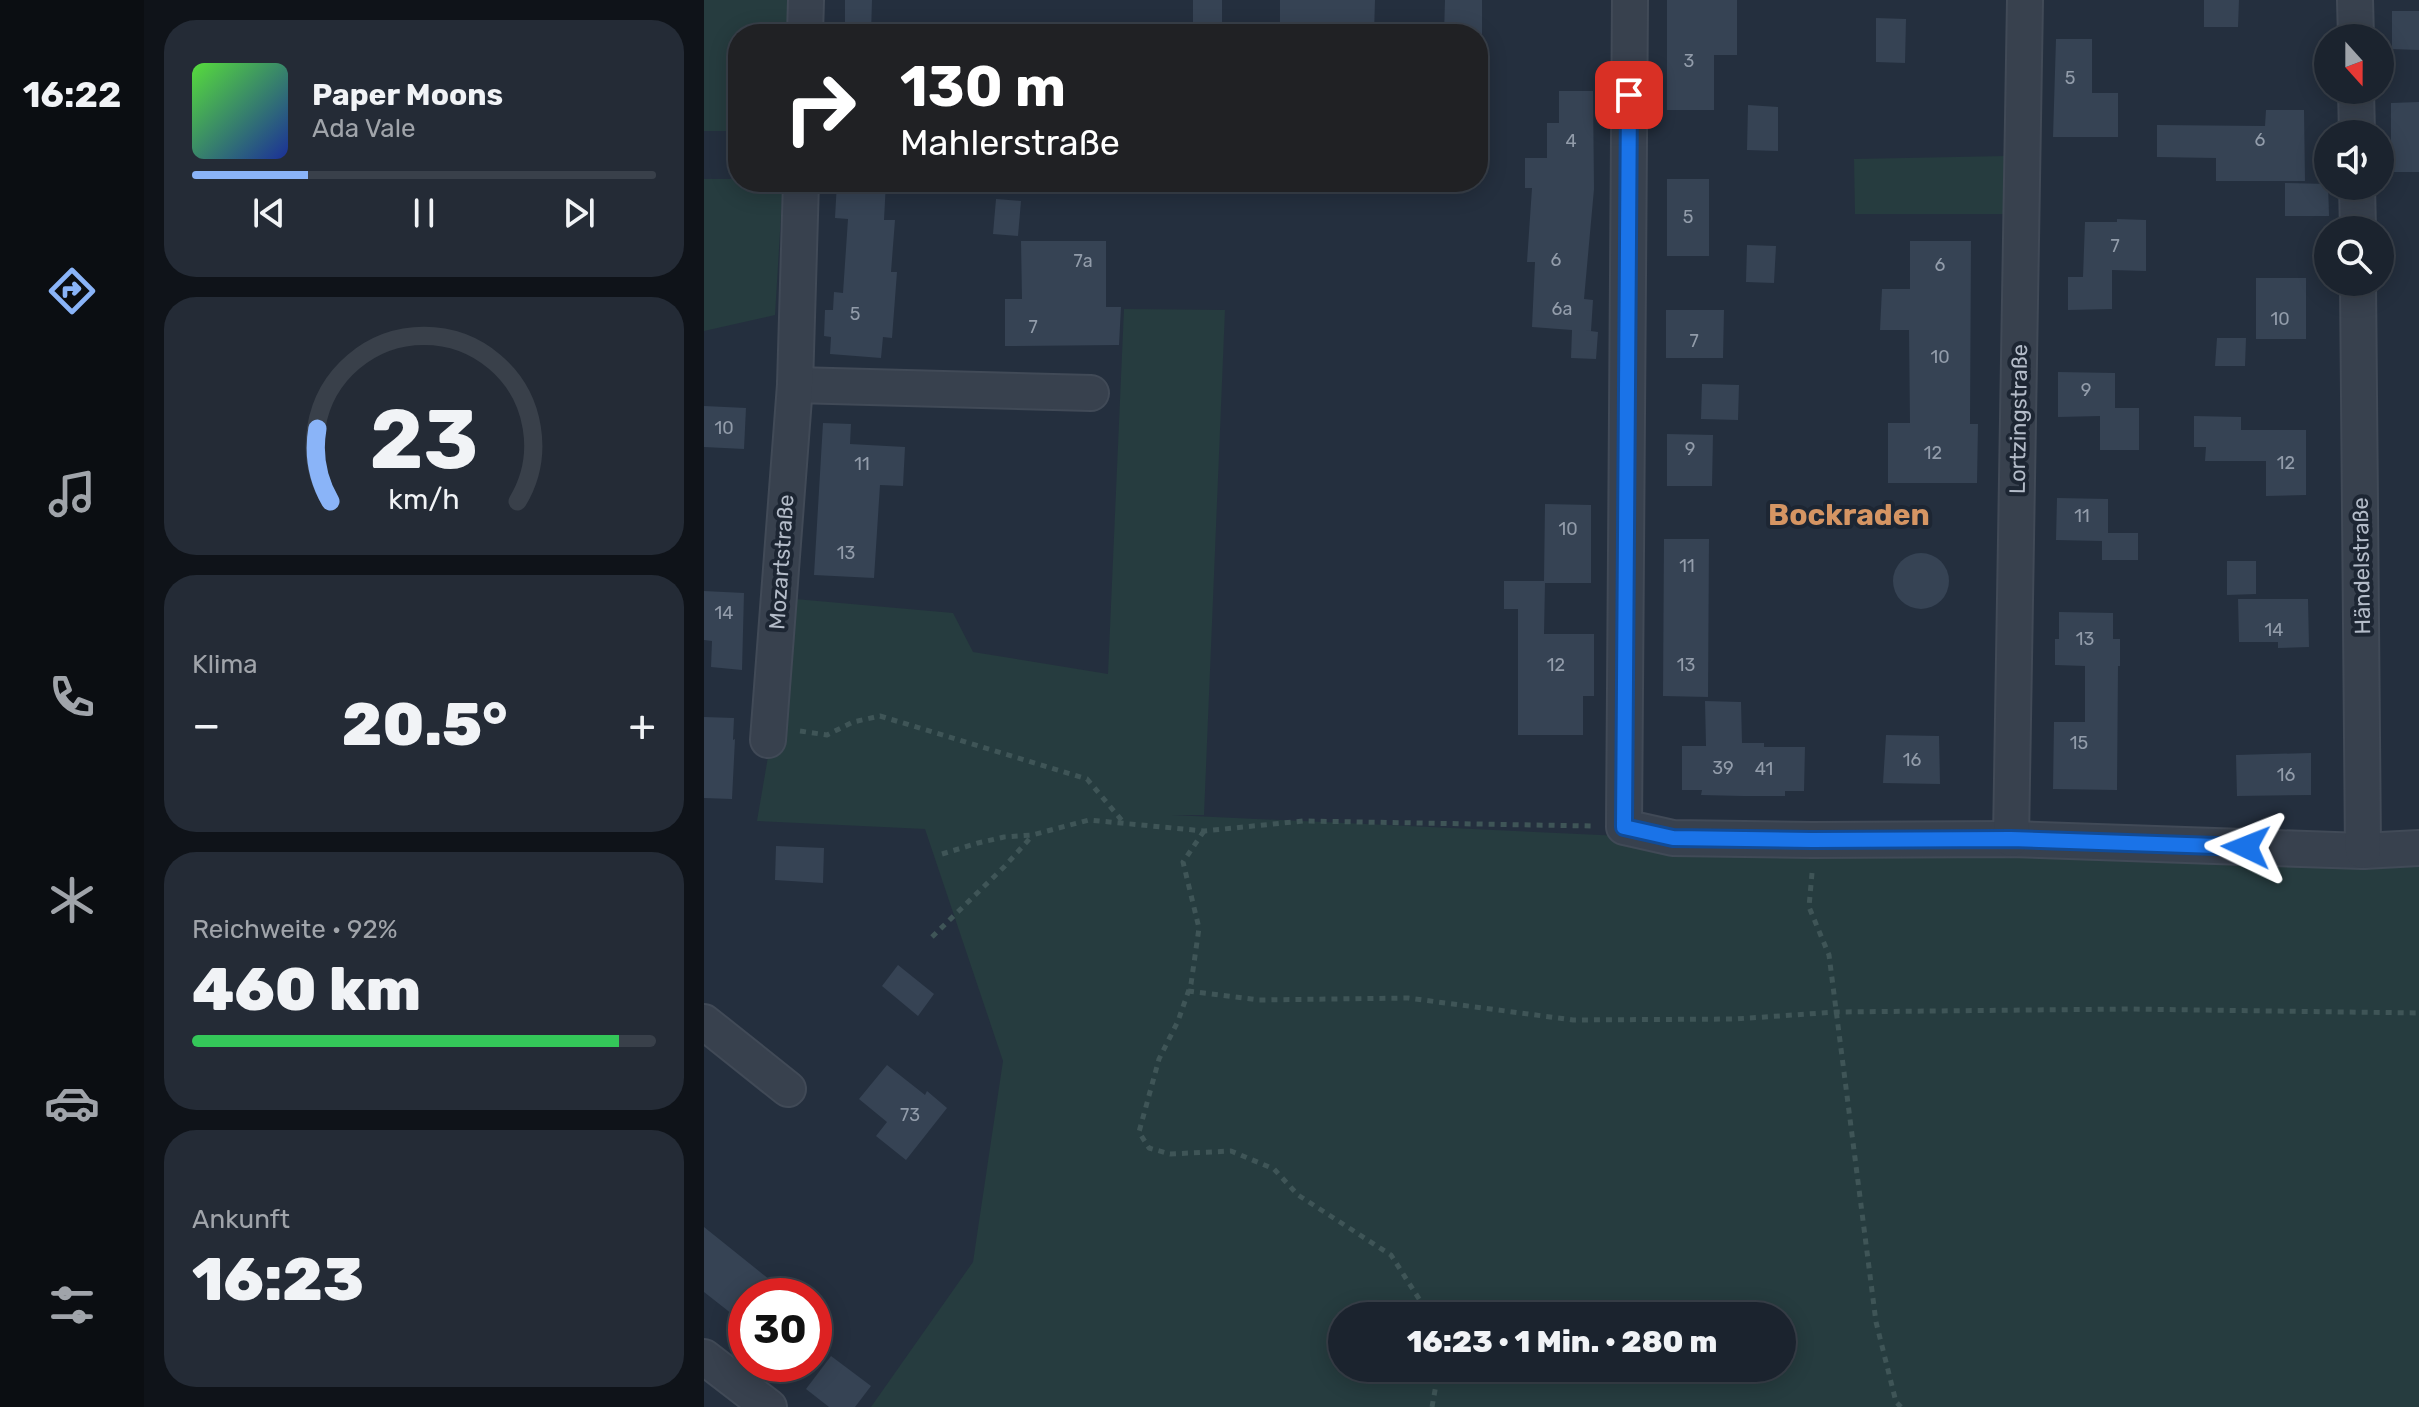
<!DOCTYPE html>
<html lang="de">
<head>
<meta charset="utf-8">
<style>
  :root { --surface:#1b232e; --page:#242b36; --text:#f1f3f6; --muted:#a0a4aa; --line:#39404a; --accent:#8ab4f8 }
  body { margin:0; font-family:Rubik,sans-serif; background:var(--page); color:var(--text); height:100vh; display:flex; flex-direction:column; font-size:30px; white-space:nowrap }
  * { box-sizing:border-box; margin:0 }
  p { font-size:26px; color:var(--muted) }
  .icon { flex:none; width:44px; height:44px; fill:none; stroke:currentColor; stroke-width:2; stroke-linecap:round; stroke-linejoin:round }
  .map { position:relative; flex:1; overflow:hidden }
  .panel { display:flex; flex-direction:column; gap:20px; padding:20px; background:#0f1319; width:560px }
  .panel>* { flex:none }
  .banner { position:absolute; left:24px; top:24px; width:760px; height:168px; border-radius:32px; box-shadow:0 4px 20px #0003,0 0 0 2px var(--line); background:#202124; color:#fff; overflow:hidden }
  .needle { width:52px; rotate:159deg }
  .controls { position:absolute; left:1610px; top:24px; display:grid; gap:16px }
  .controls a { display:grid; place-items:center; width:80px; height:80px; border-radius:50%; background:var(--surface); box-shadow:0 4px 20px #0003,0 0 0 2px var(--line); font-size:40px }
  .speed { position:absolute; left:24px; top:1278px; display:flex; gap:16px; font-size:40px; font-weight:700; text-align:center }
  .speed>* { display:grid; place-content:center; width:104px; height:104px; border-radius:50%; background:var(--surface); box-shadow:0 4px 20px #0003,0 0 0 2px var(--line); line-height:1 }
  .speed .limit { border:12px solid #d22; background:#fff; color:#111 }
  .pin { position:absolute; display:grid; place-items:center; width:68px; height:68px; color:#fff; margin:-34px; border-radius:16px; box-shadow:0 4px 12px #0006 }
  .me { position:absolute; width:88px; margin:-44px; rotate:272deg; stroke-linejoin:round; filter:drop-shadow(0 0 6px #0008) }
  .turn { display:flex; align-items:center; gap:28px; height:168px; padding:0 40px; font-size:36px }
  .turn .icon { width:104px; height:104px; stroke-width:2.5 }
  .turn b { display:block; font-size:56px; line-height:68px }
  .big { font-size:60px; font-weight:800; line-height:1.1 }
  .panel .widget { flex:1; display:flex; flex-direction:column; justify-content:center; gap:12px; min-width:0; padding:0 28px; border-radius:32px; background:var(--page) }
  .panel .dial { align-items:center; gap:0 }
  .dial svg { height:208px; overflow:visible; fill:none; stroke:var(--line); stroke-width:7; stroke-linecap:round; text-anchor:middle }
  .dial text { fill:var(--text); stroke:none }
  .song { display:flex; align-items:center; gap:24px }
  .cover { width:96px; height:96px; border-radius:12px; background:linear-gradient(135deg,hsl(110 70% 55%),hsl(230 70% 35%)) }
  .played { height:8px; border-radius:4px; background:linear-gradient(90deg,var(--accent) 25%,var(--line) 25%) }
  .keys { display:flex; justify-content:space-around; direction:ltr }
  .heat { display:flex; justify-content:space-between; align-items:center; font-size:44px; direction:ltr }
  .charge { height:12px; border-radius:6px; background:linear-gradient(90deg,#34c759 92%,var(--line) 0) }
  .trip { position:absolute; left:624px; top:1302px; width:468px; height:80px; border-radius:40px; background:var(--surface); box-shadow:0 4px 20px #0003,0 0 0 2px var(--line); font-weight:800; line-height:80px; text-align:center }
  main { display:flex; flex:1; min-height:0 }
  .menu { display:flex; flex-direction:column; width:144px; justify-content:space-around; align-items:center; background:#0b0e12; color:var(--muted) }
  .menu .icon { width:56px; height:56px }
  .menu .current { color:var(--accent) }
  .menu b { font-size:36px; color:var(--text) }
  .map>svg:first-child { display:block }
  .green { fill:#263c3f; fill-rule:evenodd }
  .building { fill:#364354 }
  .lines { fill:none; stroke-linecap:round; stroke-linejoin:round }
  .minor-casing { stroke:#414a57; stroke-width:38 }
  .path { stroke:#3f5557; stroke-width:5; stroke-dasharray:6 6; stroke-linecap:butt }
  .minor { stroke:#38414e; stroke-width:34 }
  .route-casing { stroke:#114b97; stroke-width:20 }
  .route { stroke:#1a73e8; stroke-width:14 }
  .labels { text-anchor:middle; stroke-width:8; stroke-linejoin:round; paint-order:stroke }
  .number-label { font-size:18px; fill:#929caa }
  .street-label { font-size:22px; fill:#b4bcc9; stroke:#1d2633 }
  .district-label { font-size:30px; font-weight:bold; fill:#d59563; stroke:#1d2633 }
</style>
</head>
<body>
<main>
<nav class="menu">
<b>16:22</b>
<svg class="icon current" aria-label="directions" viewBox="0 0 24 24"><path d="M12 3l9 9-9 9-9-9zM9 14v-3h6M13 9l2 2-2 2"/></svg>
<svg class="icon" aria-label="music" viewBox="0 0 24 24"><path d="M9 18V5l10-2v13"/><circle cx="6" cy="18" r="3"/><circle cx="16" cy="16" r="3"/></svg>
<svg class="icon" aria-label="phone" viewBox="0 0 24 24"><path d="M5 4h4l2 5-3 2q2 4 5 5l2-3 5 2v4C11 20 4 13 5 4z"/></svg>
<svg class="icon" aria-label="climate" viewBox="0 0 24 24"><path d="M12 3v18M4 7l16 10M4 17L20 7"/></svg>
<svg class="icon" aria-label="car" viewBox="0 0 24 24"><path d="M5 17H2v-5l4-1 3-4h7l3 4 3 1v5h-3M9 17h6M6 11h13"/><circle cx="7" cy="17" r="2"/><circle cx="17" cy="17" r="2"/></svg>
<svg class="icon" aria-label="filters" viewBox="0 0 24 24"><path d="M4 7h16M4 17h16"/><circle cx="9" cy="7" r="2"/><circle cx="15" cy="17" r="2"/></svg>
</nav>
<section class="panel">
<div class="widget">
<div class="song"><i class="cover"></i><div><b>Paper Moons</b><p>Ada Vale</p></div></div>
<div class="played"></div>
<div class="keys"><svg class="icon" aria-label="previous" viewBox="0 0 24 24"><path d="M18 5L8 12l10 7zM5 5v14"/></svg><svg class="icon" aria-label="pause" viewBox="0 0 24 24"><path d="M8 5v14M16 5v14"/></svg><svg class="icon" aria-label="next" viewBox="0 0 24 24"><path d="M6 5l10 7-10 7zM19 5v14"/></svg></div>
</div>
<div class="widget dial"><svg viewBox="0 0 100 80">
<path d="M14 69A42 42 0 1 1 86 69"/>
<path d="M14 69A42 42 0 0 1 9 41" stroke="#8ab4f8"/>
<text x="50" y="56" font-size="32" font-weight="700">23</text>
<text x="50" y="72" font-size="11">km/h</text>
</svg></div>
<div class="widget"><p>Klima</p>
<div class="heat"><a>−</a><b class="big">20.5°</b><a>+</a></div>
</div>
<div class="widget"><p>Reichweite · 92%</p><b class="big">460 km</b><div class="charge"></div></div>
<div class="widget"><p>Ankunft</p><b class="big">16:23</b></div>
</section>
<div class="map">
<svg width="1715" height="1407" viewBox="0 0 1715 1407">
  <rect width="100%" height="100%" fill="#242f3e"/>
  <g class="green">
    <path d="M0,0H85L84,34H34V131H0Z"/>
    <path d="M1303,156L1305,214H1151L1150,159Z"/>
    <path d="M0,179H34V182H79L71,315L0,331Z"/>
    <path d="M420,309L521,310L500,815H468L918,836L1715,858V1407H167L269,1262L299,1061L221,829L53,821L91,599L249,613L269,652L404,674ZM638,1316H1078V1368H638Z"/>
  </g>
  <g class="building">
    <path d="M141,0H168L167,34H141Z"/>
    <rect x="489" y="0" width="29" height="34"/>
    <path d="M576,0H671L670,34L576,32Z"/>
    <path d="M741,0H778V34H740Z"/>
    <path d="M963,0H1033V55H1010V110H963Z"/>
    <path d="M1500,0H1535L1534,27H1500Z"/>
    <path d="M1688,11H1715V50L1688,49Z"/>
    <path d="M1172,18L1202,19L1201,63L1172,62Z"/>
    <path d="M1352,39H1388V93H1414V137H1349Z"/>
    <path d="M855,91H889L890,189L880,299L889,300L887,331L879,330L894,332L892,359L867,358L868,330L828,327L831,262H823L828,188H821V158H843V123H855Z"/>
    <path d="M1715,102V172H1687V103Z"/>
    <path d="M1044,105L1074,107V151L1043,150Z"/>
    <path d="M1562,110H1600L1601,181H1512V158L1453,157V125L1561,126Z"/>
    <rect x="963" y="179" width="42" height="77"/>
    <path d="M133,182H182L180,220H191L187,272H193L188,338L179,337L177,358L126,354L127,337L120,336L121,310H129L130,292L139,293L144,219L131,218Z"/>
    <path d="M1581,183L1624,184L1625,216H1581Z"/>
    <path d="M292,199L317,201L314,236L289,234Z"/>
    <path d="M1413,219L1442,220V271L1408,270V309L1364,310V277H1379L1381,222H1413Z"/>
    <path d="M317,241H402V307H417L415,345L301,346V299H318Z"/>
    <path d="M1206,241H1267L1266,424H1274L1273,483H1184V423H1206L1205,330H1176L1178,289H1206Z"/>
    <path d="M1043,245L1072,246L1070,283L1042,282Z"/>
    <rect x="1552" y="278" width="50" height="61"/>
    <path d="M962,310H1020L1019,358H962Z"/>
    <path d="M1513,338H1542L1541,366H1511Z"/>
    <path d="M1354,372L1411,373V408H1435V450H1396V416L1354,417Z"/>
    <path d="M998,384L1035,385L1034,420L997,419Z"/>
    <path d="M0,406L42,408L40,449L0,447Z"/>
    <path d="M1490,416L1537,417V430H1602V495L1562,496V461H1501L1502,447H1490Z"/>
    <path d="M119,423L147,424L146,444L201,447L199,486L176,485L170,578L110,575Z"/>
    <path d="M963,434L1009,435L1008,486H963Z"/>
    <path d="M1353,498L1404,499V533H1434V560H1398V541L1352,540Z"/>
    <path d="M841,504L887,505V583H841L840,634H890V696H879V735H814V609H800V581H840Z"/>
    <path d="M960,539H1005L1004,697L959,696Z"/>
    <circle cx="1217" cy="581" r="28"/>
    <path d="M1523,561H1552V594L1523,595Z"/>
    <path d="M0,591L40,593L38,670L7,667L8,641L0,640Z"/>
    <path d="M1534,599H1604L1605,647L1574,648V642H1535Z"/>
    <path d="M1355,612L1409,613V639H1416V666H1414L1413,790L1349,789L1350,722H1381V666L1351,665V639H1355Z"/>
    <path d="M1001,701L1037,702L1038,743H1060V747H1101L1100,791H1081V796H1039L997,795L998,790H978V746H1002Z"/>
    <path d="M0,717L30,718L29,740L31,739L28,799L0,798Z"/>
    <path d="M1182,735L1235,736L1236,784L1179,783Z"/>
    <path d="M1607,753V795L1533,796L1532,755Z"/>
    <path d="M72,846L120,848L119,883L71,880Z"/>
    <path d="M194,965L230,994L214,1016L178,986Z"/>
    <path d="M183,1065L221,1095L223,1091L243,1108L202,1160L172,1136L183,1122L155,1099Z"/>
    <path d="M0,1227L86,1296H42V1325L0,1292Z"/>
    <path d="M127,1356L167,1386L151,1407H125L102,1389Z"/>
  </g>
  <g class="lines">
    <g class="minor-casing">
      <g id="minor">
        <path d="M926,0L920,827L969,838L1108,840L1307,839L1659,851L1715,848"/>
        <path d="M1651,0L1652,38"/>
        <path d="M101,34L102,0"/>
        <path d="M1652,90L1653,134"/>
        <path d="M1653,186L1654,230"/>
        <path d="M1654,282L1659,851"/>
        <path d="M91,385L387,393"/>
        <path d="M64,740L91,385L97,182"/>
        <path d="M1307,839L1321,0"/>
        <path d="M0,1022L84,1089"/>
        <path d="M0,1357L65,1407"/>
      </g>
    </g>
    <g class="path">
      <path d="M96,731L123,735L149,722L176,716L383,779L420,823"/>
      <path d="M500,831L479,862L495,928L487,984L474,1021L455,1059L435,1132L445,1148L466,1154L527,1151L570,1169L594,1195L687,1255L726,1316"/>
      <path d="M238,854L274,843L300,837L328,835L385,820L500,831L599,821L888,826"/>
      <path d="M1108,873L1105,907L1125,955L1172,1322L1192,1402L1197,1407"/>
      <path d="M228,937L301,866L328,836"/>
      <path d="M484,991L555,1000L704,998L869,1020L1031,1019L1132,1012L1425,1009L1715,1013"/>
      <path d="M728,1407L735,1368"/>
    </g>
    <use href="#minor" class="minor"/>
  </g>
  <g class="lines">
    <g class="route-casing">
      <path id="route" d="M925,95L920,827L969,838L1108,840L1307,839L1542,847"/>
    </g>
    <use href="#route" class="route"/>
  </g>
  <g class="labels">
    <g class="number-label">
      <text x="985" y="67">3</text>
      <text x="1366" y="84">5</text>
      <text x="1556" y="146">6</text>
      <text x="867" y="147">4</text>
      <text x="984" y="223">5</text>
      <text x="1411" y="252">7</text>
      <text x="852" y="266">6</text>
      <text x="379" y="267">7a</text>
      <text x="1236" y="271">6</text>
      <text x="858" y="315">6a</text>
      <text x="151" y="320">5</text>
      <text x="1576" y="325">10</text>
      <text x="329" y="333">7</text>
      <text x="990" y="347">7</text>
      <text x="1236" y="363">10</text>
      <text x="1382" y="396">9</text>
      <text x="20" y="434">10</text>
      <text x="986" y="455">9</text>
      <text x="1229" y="459">12</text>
      <text x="1582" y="469">12</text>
      <text x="158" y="470">11</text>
      <text x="1378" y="522">11</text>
      <text x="864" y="535">10</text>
      <text x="142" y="559">13</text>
      <text x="983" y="572">11</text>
      <text x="20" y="619">14</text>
      <text x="1570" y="636">14</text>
      <text x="1381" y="645">13</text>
      <text x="852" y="671">12</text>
      <text x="982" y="671">13</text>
      <text x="1375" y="749">15</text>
      <text x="1208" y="766">16</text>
      <text x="1019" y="774">39</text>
      <text x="1060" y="775">41</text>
      <text x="1582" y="781">16</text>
      <text x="206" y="1121">73</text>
    </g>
    <g class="street-label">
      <text transform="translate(1314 419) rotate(-89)" y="8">Lortzingstraße</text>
      <text transform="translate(77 562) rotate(-86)" y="8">Mozartstraße</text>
      <text transform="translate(1657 566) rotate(-91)" y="8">Händelstraße</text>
    </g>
    <g class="district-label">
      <text x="1145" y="525">Bockraden</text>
    </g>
  </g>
</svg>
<div class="controls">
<a><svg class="needle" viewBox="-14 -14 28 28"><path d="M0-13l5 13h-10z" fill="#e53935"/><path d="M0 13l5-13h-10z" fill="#a0a4aa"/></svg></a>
<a><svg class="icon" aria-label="sound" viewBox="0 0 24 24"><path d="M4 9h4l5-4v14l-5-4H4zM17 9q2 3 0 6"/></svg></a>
<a><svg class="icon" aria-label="search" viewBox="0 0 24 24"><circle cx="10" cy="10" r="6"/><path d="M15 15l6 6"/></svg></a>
</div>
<div class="speed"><div class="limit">30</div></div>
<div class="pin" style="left:925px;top:95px;background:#d93025"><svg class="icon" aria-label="arrive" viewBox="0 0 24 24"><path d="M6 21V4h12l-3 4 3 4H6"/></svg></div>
<svg class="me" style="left:1542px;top:847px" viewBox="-20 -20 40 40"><path d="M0-17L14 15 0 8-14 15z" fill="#1a73e8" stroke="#fff" stroke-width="4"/></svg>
<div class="trip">16:23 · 1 Min. · 280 m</div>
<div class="banner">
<div class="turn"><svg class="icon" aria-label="right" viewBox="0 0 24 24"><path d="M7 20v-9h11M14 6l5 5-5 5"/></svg><div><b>130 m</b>Mahlerstraße</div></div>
</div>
</div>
</main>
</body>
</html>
